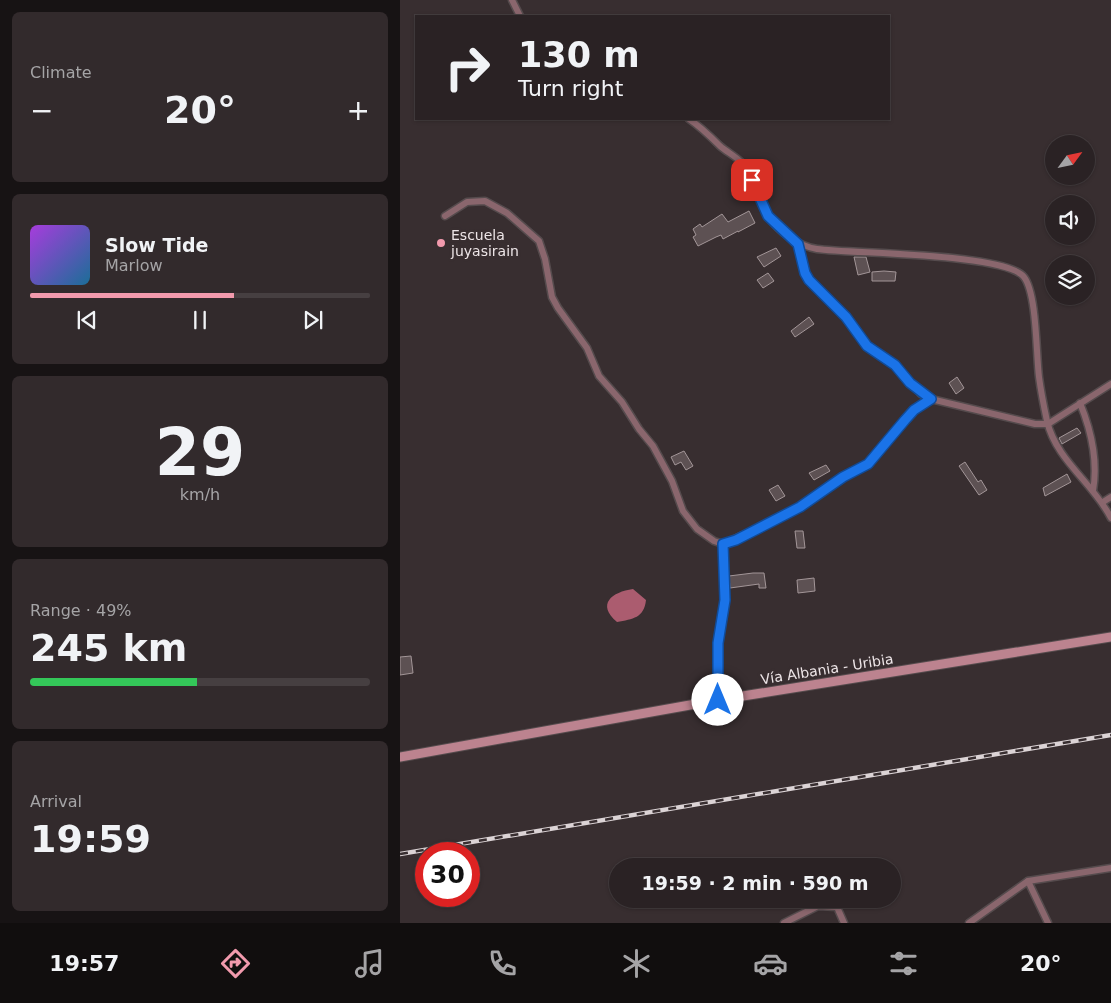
<!DOCTYPE html>
<html lang="en">
<head>
<meta charset="utf-8">
<style>
  :root { --surface:#2a2224; --page:#322a2c; --text:#f1f3f6; --muted:#a5a4a6; --line:#463f41; --accent:#f29aad }
  body { margin:0; font-family:"DejaVu Sans",sans-serif; background:var(--page); color:var(--text); height:100vh; display:flex; flex-direction:column; font-size:19px; white-space:nowrap }
  * { box-sizing:border-box; margin:0 }
  p { font-size:16px; color:var(--muted) }
  .icon { flex:none; width:28px; height:28px; fill:none; stroke:currentColor; stroke-width:2; stroke-linecap:round; stroke-linejoin:round }
  .map { position:relative; flex:1; overflow:hidden }
  .side { display:flex; flex-direction:column; gap:12px; padding:12px; background:#171314; width:400px }
  .side>* { flex:none }
  .top-card { position:absolute; left:15px; top:15px; width:475px; height:105px; border-radius:0px; box-shadow:0 1px 4px #0004,0 0 0 1px var(--line); background:#2a2224; color:var(--text); overflow:hidden }
  .needle { width:32px; rotate:57deg }
  .fabs { position:absolute; left:645px; top:135px; display:grid; gap:10px }
  .fabs a { display:grid; place-items:center; width:50px; height:50px; border-radius:50%; background:var(--surface); box-shadow:0 1px 4px #0004,0 0 0 1px var(--line); font-size:25px }
  .speed { position:absolute; left:15px; top:842px; display:flex; gap:10px; font-size:25px; font-weight:700; text-align:center }
  .speed>* { display:grid; place-content:center; width:65px; height:65px; border-radius:50%; background:var(--surface); box-shadow:0 1px 4px #0004,0 0 0 1px var(--line); line-height:1 }
  .speed .limit { border:8px solid #d22; background:#fff; color:#111 }
  .pin { position:absolute; display:grid; place-items:center; width:42px; height:42px; color:#fff; margin:-21px; border-radius:10px; box-shadow:0 2px 8px #0006 }
  .me { position:absolute; width:55px; margin:-28px; rotate:0deg; stroke-linejoin:round; filter:drop-shadow(0 0 4px #0008) }
  .turn { display:flex; align-items:center; gap:18px; height:105px; padding:0 20px; font-size:22px }
  .turn .icon { width:65px; height:65px; stroke-width:2.5 }
  .turn b { display:block; font-size:35px; line-height:42px }
  .big { font-size:38px; font-weight:700; line-height:1.1 }
  .side .widget { flex:1; display:flex; flex-direction:column; justify-content:center; gap:8px; min-width:0; padding:0 18px; border-radius:8px; background:var(--page) }
  .side .dial { align-items:center; gap:0 }
  .dial b { font-size:65px; line-height:1 }
  .song { display:flex; align-items:center; gap:15px }
  .cover { width:60px; height:60px; border-radius:8px; background:linear-gradient(135deg,hsl(280 70% 55%),hsl(200 70% 35%)) }
  .played { height:5px; border-radius:2px; background:linear-gradient(90deg,var(--accent) 60%,var(--line) 60%) }
  .keys { display:flex; justify-content:space-around; direction:ltr }
  .heat { display:flex; justify-content:space-between; align-items:center; font-size:28px; direction:ltr }
  .charge { height:8px; border-radius:4px; background:linear-gradient(90deg,#34c759 49%,var(--line) 0) }
  .trip { position:absolute; left:209px; top:858px; width:292px; height:50px; border-radius:25px; background:var(--surface); box-shadow:0 1px 4px #0004,0 0 0 1px var(--line); font-weight:700; line-height:50px; text-align:center }
  .menu { display:flex; height:80px; justify-content:space-around; align-items:center; background:#110e0e; color:var(--muted) }
  .menu .icon { width:35px; height:35px }
  .menu .active { color:var(--accent) }
  .menu b { font-size:22px; color:var(--text) }
  main { display:flex; flex:1; min-height:0 }
  .map>svg:first-child { display:block }
  .water { fill:#ab5c6f }
  .building { fill:#5d5153; stroke:#a39698 }
  .lines { fill:none; stroke-linecap:round; stroke-linejoin:round }
  .minor-casing { stroke:#554b4d; stroke-width:9 }
  .secondary-casing { stroke:#554b4d; stroke-width:11 }
  .minor { stroke:#8a666d; stroke-width:6 }
  .secondary { stroke:#bc838f; stroke-width:9 }
  .rail-casing { stroke:#dbd3d5; stroke-width:4.5 }
  .rail { stroke:#382e30; stroke-width:2.5; stroke-dasharray:8; stroke-linecap:butt }
  .route-casing { stroke:#114b97; stroke-width:12 }
  .route { stroke:#1a73e8; stroke-width:9 }
  .poi-dot { fill:#f29aad; stroke:#382e30; stroke-width:2 }
  .labels { text-anchor:middle; stroke-width:5; stroke-linejoin:round; paint-order:stroke }
  .poi-label { font-size:14px; fill:#ede5e7; stroke:#382e30; text-anchor:start }
  .street-label { font-size:14px; fill:#ede5e7; stroke:#382e30 }
</style>
</head>
<body>
<main>
<section class="side">
<div class="widget"><p>Climate</p>
<div class="heat"><a>−</a><b class="big">20°</b><a>+</a></div>
</div>
<div class="widget">
<div class="song"><i class="cover"></i><div><b>Slow Tide</b><p>Marlow</p></div></div>
<div class="played"></div>
<div class="keys"><svg class="icon" aria-label="previous" viewBox="0 0 24 24"><path d="M18 5L8 12l10 7zM5 5v14"/></svg><svg class="icon" aria-label="pause" viewBox="0 0 24 24"><path d="M8 5v14M16 5v14"/></svg><svg class="icon" aria-label="next" viewBox="0 0 24 24"><path d="M6 5l10 7-10 7zM19 5v14"/></svg></div>
</div>
<div class="widget dial"><b>29</b><p>km/h</p></div>
<div class="widget"><p>Range · 49%</p><b class="big">245 km</b><div class="charge"></div></div>
<div class="widget"><p>Arrival</p><b class="big">19:59</b></div>
</section>
<div class="map">
<svg width="711" height="923" viewBox="0 0 711 923">
  <rect width="100%" height="100%" fill="#382e30"/>
  <path class="water" d="M233,589L246,600C244,618 233,619 217,622C196,604 212,592 233,589Z"/>
  <g class="building">
    <path d="M349,211L355,223L338,232V231L323,239L321,235L316,237L298,246L293,237L296,235L293,229L300,224L302,227L322,214L328,222Z"/>
    <path d="M376,248L381,256L364,267L357,257Z"/>
    <path d="M454,257H466L470,272L458,275Z"/>
    <path d="M484,271L496,272L495,281H472V272Z"/>
    <path d="M368,273L374,281L363,288L357,280Z"/>
    <path d="M409,317L414,324L395,337L391,331Z"/>
    <path d="M557,377L564,388L556,394L549,383Z"/>
    <path d="M677,428L681,433L662,444L659,438Z"/>
    <path d="M284,451L293,466L286,470L281,462L275,465L271,457Z"/>
    <path d="M565,462L578,482L581,480L587,490L579,495L559,466Z"/>
    <path d="M426,465L430,471L414,480L409,473Z"/>
    <path d="M667,474L671,482L645,496L643,488Z"/>
    <path d="M378,485L385,496L376,501L369,490Z"/>
    <path d="M395,531H403L405,548H397Z"/>
    <path d="M353,573H364L366,588H359V584L330,588L329,576Z"/>
    <path d="M414,578L415,591L398,593L397,580Z"/>
    <path d="M11,656L13,673L0,675V657Z"/>
  </g>
  <g class="lines">
    <g class="minor-casing">
      <g id="minor">
        <path d="M112,0L120,16"/>
        <path d="M289,119C301,127 310,136 320,146C327,152 335,156 341,162C355,178 357,200 368,216C379,232 398,246 417,249C453,254 606,253 624,277C637,294 636,353 639,377C641,392 644,407 647,421C656,460 694,484 711,518"/>
        <path d="M45,216L67,202L85,201L107,213L139,241L145,259L152,297L158,308L187,348L199,376L222,402L239,429L253,446L272,481L283,511L297,529L314,541L323,544L363,526L400,507L443,477L468,465L505,420L515,410L531,399"/>
        <path d="M398,244L405,273L409,280L447,317L467,345L495,365L521,394L531,399L635,424H648L711,384"/>
        <path d="M680,403C691,430 698,462 693,491"/>
        <path d="M703,502L711,497"/>
        <path d="M318,700V643L325,600L323,544"/>
        <path d="M628,881L648,923"/>
        <path d="M384,923L418,906L437,907L444,923"/>
        <path d="M569,923L628,881L711,868"/>
      </g>
    </g>
    <g class="secondary-casing">
      <path id="secondary" d="M0,757L318,700L711,637"/>
    </g>
    <use href="#minor" class="minor"/>
    <use href="#secondary" class="secondary"/>
    <g class="rail-casing">
      <path id="rail" d="M0,854L711,735"/>
    </g>
    <use href="#rail" class="rail"/>
  </g>
  <g class="lines">
    <g class="route-casing">
      <path id="route" d="M318,700V643L325,600L323,544L336,540L400,507L443,477L468,464L505,420L514,410L531,399L510,383L495,365L467,346L446,317L409,280L405,273L398,244L368,216L352,180"/>
    </g>
    <use href="#route" class="route"/>
  </g>
  <circle class="poi-dot" cx="41" cy="243" r="5"/>
  <g class="labels">
    <g class="poi-label">
      <text x="51" y="240">Escuela<tspan x="51" dy="16">juyasirain</tspan></text>
    </g>
    <g class="street-label">
      <text transform="translate(427 669) rotate(-9)" y="5">Vía Albania - Uribia</text>
    </g>
  </g>
</svg>
<div class="fabs">
<a><svg class="needle" viewBox="-14 -14 28 28"><path d="M0-13l5 13h-10z" fill="#e53935"/><path d="M0 13l5-13h-10z" fill="#a5a4a6"/></svg></a>
<a><svg class="icon" aria-label="sound" viewBox="0 0 24 24"><path d="M4 9h4l5-4v14l-5-4H4zM17 9q2 3 0 6"/></svg></a>
<a><svg class="icon" aria-label="layers" viewBox="0 0 24 24"><path d="M12 4l9 5-9 5-9-5zM3 14l9 5 9-5"/></svg></a>
</div>
<div class="speed"><div class="limit">30</div></div>
<div class="pin" style="left:352px;top:180px;background:#d93025"><svg class="icon" aria-label="arrive" viewBox="0 0 24 24"><path d="M6 21V4h12l-3 4 3 4H6"/></svg></div>
<svg class="me" style="left:318px;top:700px" viewBox="-20 -20 40 40"><circle r="19" fill="#fff"/><path d="M0-13L10 11 0 6-10 11z" fill="#1a73e8"/></svg>
<div class="trip">19:59 · 2 min · 590 m</div>
<div class="top-card">
<div class="turn"><svg class="icon" aria-label="right" viewBox="0 0 24 24"><path d="M7 20v-9h11M14 6l5 5-5 5"/></svg><div><b>130 m</b>Turn right</div></div>
</div>
</div>
</main>
<nav class="menu">
<b>19:57</b>
<svg class="icon active" aria-label="directions" viewBox="0 0 24 24"><path d="M12 3l9 9-9 9-9-9zM9 14v-3h6M13 9l2 2-2 2"/></svg>
<svg class="icon" aria-label="music" viewBox="0 0 24 24"><path d="M9 18V5l10-2v13"/><circle cx="6" cy="18" r="3"/><circle cx="16" cy="16" r="3"/></svg>
<svg class="icon" aria-label="phone" viewBox="0 0 24 24"><path d="M5 4h4l2 5-3 2q2 4 5 5l2-3 5 2v4C11 20 4 13 5 4z"/></svg>
<svg class="icon" aria-label="climate" viewBox="0 0 24 24"><path d="M12 3v18M4 7l16 10M4 17L20 7"/></svg>
<svg class="icon" aria-label="car" viewBox="0 0 24 24"><path d="M5 17H2v-5l4-1 3-4h7l3 4 3 1v5h-3M9 17h6M6 11h13"/><circle cx="7" cy="17" r="2"/><circle cx="17" cy="17" r="2"/></svg>
<svg class="icon" aria-label="filters" viewBox="0 0 24 24"><path d="M4 7h16M4 17h16"/><circle cx="9" cy="7" r="2"/><circle cx="15" cy="17" r="2"/></svg>
<b>20°</b>
</nav>
</body>
</html>
